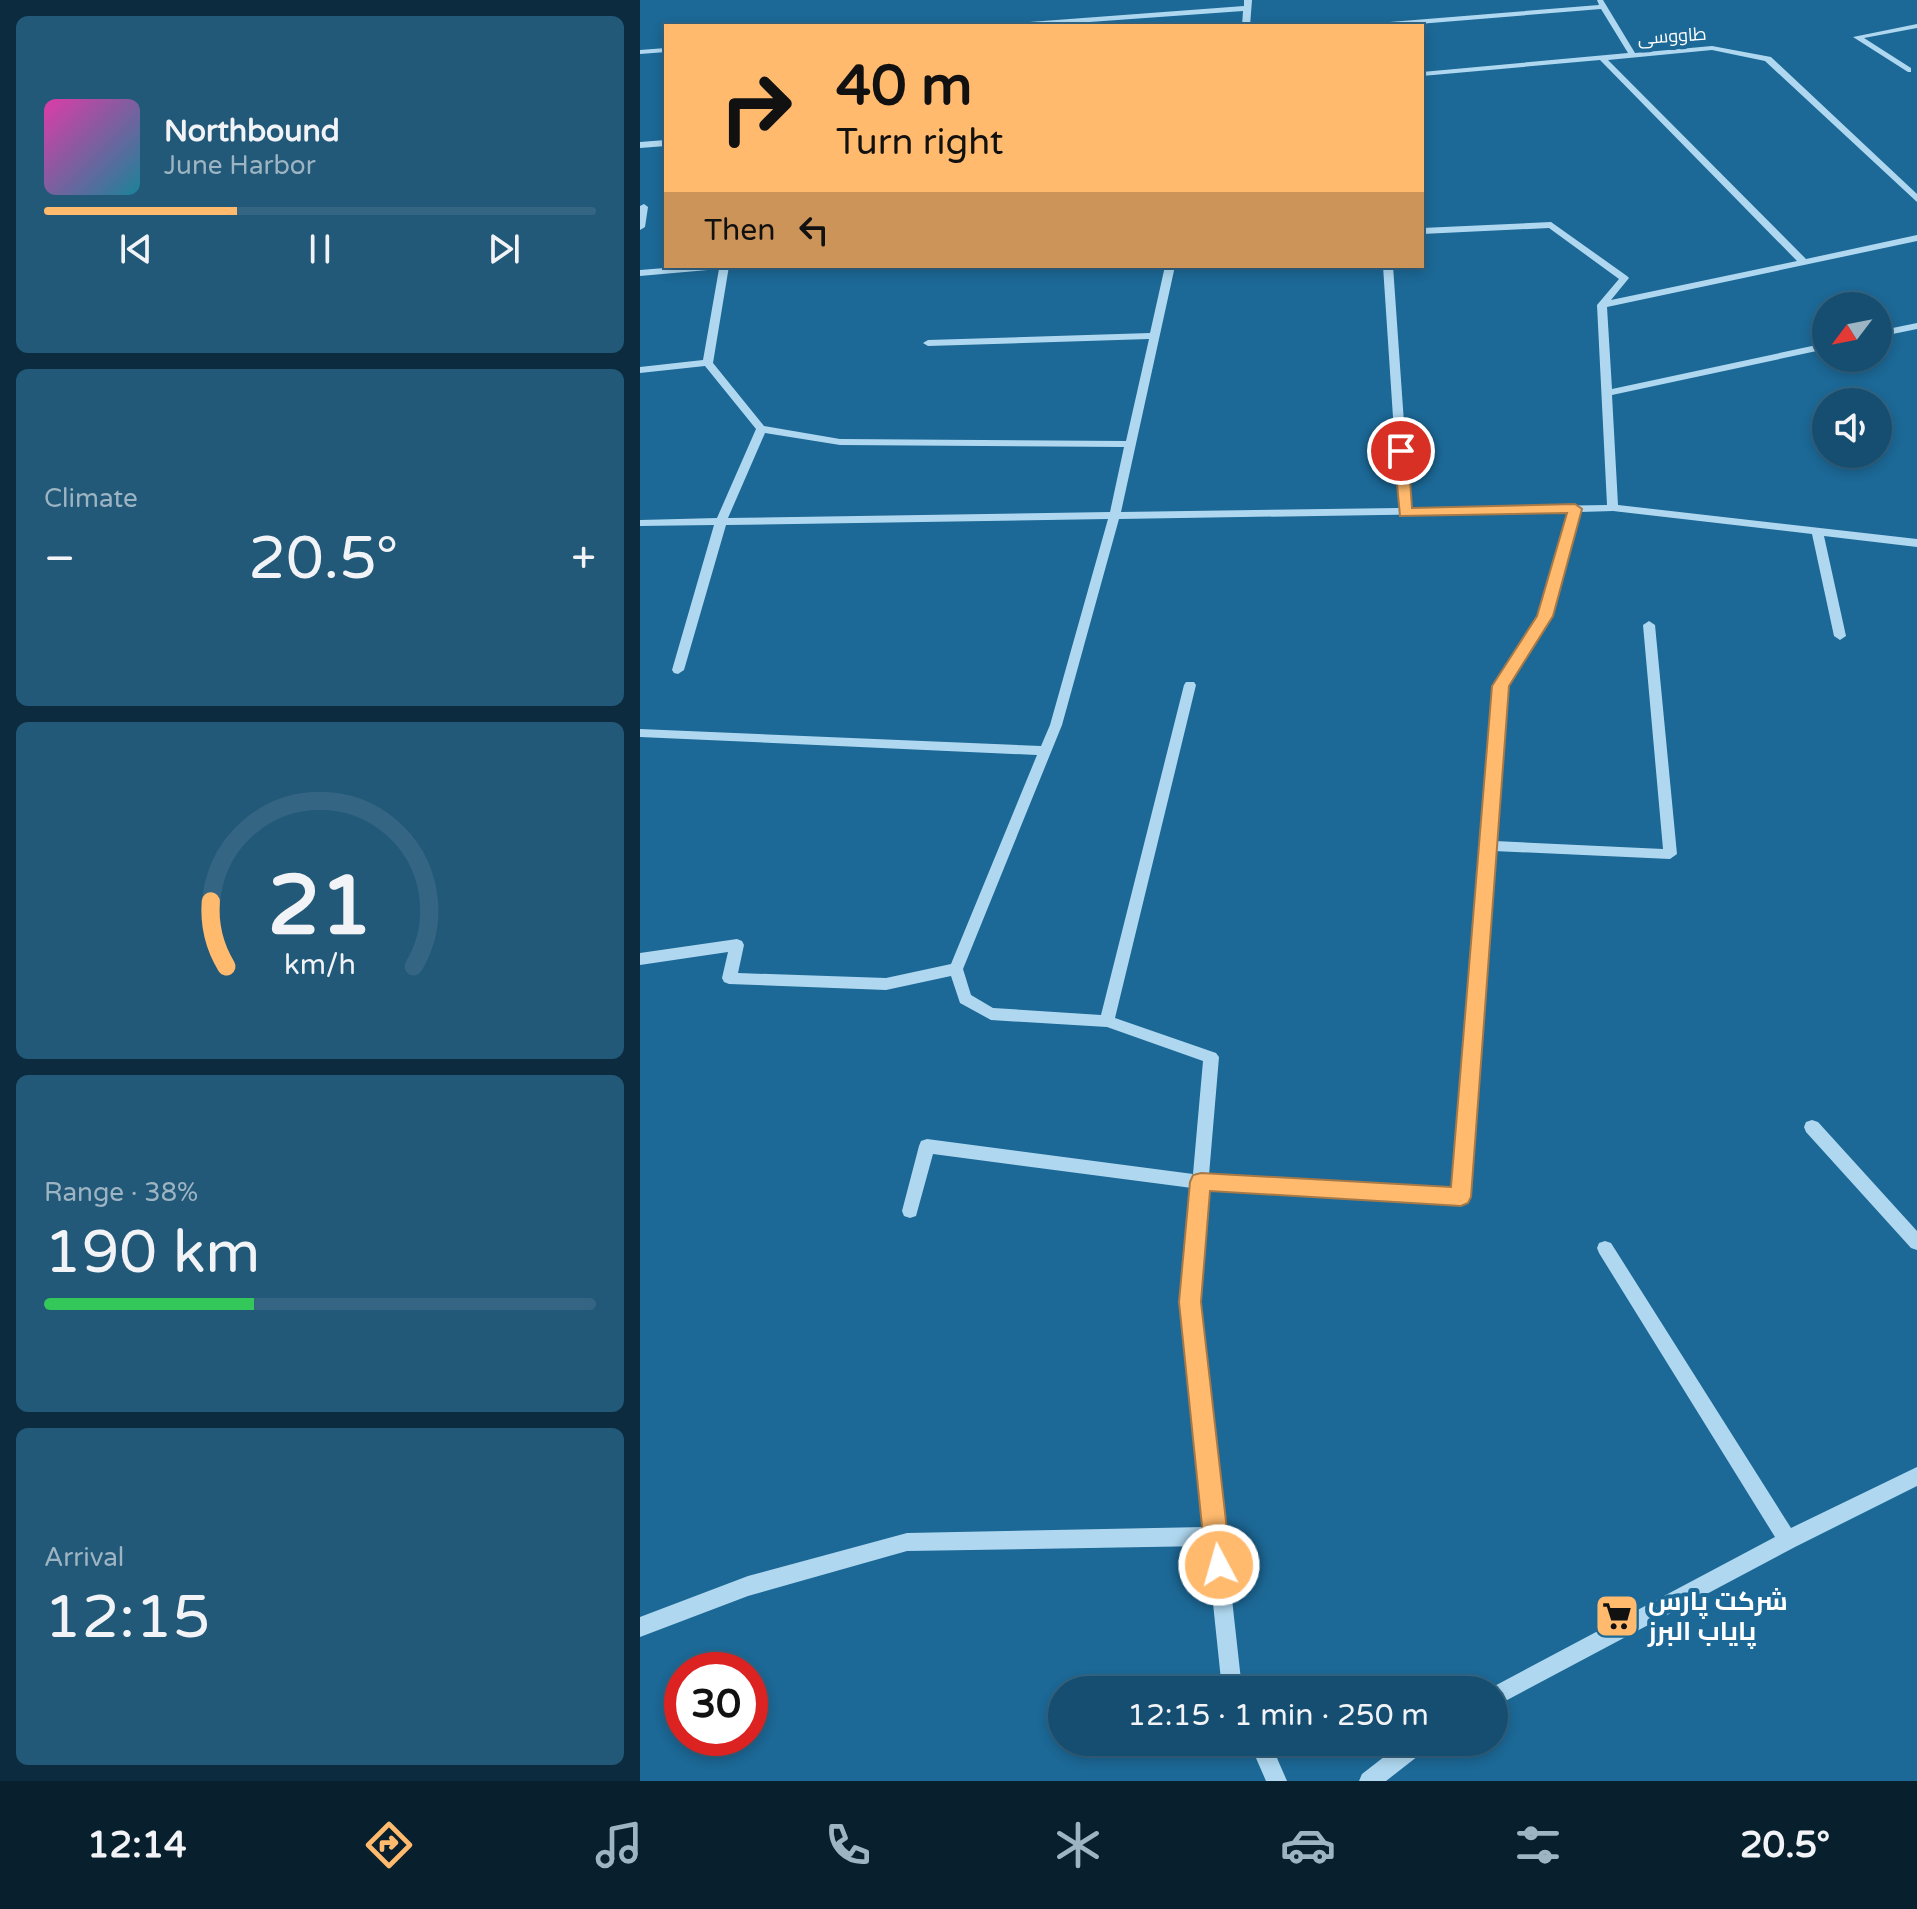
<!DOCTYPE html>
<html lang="en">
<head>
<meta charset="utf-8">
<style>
  :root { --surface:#154e70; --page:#225878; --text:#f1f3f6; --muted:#9db4c3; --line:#346583; --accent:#ffba6e }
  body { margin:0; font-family:"Varela Round",Cairo,sans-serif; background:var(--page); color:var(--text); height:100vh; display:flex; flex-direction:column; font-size:30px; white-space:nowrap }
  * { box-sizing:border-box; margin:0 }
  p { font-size:26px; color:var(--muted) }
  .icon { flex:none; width:44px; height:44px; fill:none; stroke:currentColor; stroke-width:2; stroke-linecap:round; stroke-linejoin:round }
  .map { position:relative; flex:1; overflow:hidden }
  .side { display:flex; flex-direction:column; gap:16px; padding:16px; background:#0c2b3e; width:640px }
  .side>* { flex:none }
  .hud { position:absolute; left:24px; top:24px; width:760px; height:244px; border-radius:0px; box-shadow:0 4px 12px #0003,0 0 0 2px var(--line); background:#ffba6e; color:#111; overflow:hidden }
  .needle { width:52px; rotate:238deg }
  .controls { position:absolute; left:1172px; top:292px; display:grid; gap:16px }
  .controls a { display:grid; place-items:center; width:80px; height:80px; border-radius:50%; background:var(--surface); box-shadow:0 4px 12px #0003,0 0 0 2px var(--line); font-size:40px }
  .speed { position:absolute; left:24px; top:1652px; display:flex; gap:16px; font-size:40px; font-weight:700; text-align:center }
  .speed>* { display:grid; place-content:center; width:104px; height:104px; border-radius:50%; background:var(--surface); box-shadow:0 4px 12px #0003,0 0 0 2px var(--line); line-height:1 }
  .speed .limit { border:12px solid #d22; background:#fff; color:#111 }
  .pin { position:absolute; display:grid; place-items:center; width:68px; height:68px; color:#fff; margin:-34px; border:4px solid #fff; border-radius:50%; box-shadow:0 2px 8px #0007 }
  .me { position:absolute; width:88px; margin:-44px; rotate:354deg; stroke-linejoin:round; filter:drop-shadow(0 0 6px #0008) }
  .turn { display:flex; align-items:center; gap:28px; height:168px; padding:0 40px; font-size:36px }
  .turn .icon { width:104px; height:104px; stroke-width:2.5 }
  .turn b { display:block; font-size:56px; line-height:68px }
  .then { display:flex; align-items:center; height:76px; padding:0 40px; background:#0003; gap:16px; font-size:30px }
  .big { font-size:60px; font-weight:600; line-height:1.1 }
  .side .widget { flex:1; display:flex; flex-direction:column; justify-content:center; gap:12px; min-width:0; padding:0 28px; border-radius:12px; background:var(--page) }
  .side .dial { align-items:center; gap:0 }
  .dial svg { height:208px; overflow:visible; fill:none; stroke:var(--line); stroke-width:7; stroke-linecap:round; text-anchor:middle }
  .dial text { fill:var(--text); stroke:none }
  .song { display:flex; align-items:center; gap:24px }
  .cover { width:96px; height:96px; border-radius:12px; background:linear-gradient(135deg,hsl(320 70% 55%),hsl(190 70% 35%)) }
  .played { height:8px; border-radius:4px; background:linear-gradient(90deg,var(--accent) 35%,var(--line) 35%) }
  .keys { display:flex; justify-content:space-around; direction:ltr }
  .heat { display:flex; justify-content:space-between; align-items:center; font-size:44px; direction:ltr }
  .charge { height:12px; border-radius:6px; background:linear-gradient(90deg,#34c759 38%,var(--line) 0) }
  .trip { position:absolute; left:408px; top:1676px; width:460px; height:80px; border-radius:40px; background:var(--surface); box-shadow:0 4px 12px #0003,0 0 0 2px var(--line); font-weight:600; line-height:80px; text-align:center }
  .tabs { display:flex; height:128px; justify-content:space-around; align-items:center; background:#081f2d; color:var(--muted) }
  .tabs .icon { width:56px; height:56px }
  .tabs .active { color:var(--accent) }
  .tabs b { font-size:36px; color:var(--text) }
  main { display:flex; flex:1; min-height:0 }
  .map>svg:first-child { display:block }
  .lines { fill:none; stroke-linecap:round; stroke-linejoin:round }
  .minor { fill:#afd8f0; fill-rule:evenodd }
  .route { fill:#ffba6e; stroke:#a67948; stroke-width:2 }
  .labels { text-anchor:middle; stroke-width:8; stroke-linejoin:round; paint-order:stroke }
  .far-street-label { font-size:18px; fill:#fff; stroke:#1c6896 }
  .near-poi-label { font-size:26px; font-weight:bold; fill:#fff; stroke:#1c6896; text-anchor:start }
</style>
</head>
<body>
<main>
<section class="side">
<div class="widget">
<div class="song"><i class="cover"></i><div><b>Northbound</b><p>June Harbor</p></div></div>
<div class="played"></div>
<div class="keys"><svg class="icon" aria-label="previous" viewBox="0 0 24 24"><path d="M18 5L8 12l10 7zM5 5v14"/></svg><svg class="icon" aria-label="pause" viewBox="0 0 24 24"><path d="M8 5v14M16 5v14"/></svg><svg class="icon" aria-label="next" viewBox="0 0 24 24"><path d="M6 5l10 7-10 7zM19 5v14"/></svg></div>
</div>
<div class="widget"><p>Climate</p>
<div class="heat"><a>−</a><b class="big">20.5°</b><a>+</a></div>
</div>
<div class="widget dial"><svg viewBox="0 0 100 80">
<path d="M14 69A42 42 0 1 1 86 69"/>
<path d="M14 69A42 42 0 0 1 8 44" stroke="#ffba6e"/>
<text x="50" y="56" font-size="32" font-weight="700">21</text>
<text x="50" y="72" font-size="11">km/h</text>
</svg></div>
<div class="widget"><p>Range · 38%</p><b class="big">190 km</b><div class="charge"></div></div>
<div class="widget"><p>Arrival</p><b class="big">12:15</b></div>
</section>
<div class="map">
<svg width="1277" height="1781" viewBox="0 0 1277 1781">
  <rect width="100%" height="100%" fill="#1c6896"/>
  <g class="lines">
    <g class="minor">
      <path d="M604,0H612L610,26H602L603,11L394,26H359L363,24L604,6Z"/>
      <path d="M957,0H963L995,53L1072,46L1131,57L1277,194V202L1125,61L1072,50L968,60L1166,259L1277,235V241L967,307L972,389L1186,343V349L972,395L978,505L1277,539V547L1184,536L1206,636L1200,640L1194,636L1172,534L973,511L940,512L911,616L866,686L855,841L1023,849L1003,625L1009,621L1015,625L1037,854L1030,859L854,851L829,1197L827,1202L821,1204L568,1189L559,1302L601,1680L605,1690H585L581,1680L567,1546L267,1551L108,1596L0,1637V1617L108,1576L267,1533L565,1527L541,1302L552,1188L293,1154L276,1216L270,1218L264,1216L262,1211L279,1146L281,1141L287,1139L553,1174L563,1061L467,1027L351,1020L320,1003L311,976L246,990L89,984L84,982L82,978L88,952L0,965V953L97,939L102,941L104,945L98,973L246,978L311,964L397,755L0,737V729L401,746L410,725L468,519L86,525L44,670L38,674L34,673L32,670L74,525L0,526V520L77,518L116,429L65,366L0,373V367L63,360L79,269L0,276V270L50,266H89L73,363L124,426L200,439L486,441L509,339L288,346L283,343L288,340L510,333L525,266H535L481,512L759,508L743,266H753L770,508L967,505L957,305L979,279L909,228L782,234V228L911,222L987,276L989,278L971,300L1157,261L960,60L782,76V72L988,53L961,9L754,26H721L725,24L959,5ZM125,433L200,445L484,447L470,512L88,518ZM929,512L899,616L854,686L813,1189L569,1175L579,1057L576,1053L475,1018L556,685L554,682H546L544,685L461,1015L353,1008L331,995L323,969L422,725L479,519Z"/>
      <path d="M1277,24V28L1224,38L1271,68V72H1268L1213,37Z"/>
      <path d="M26,48V52L0,54V50Z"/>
      <path d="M26,140V146L0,148V142Z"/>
      <path d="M4,204L8,207L5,227L0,230V206Z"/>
      <path d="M1277,323V329L1238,337V331Z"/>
      <path d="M1172,1120L1178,1122L1277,1231V1250L1271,1248L1166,1132L1164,1127L1166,1122Z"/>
      <path d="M965,1241L971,1243L1151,1528L1277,1467V1486L1155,1547L854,1707V1690H847L1135,1537L959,1253L957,1248L959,1243Z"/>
      <path d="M609,1742H630L647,1781H626Z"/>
      <path d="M763,1742H790L787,1749L746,1781H719L722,1774Z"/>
    </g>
  </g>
  <path class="route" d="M761,447L768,451L772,508L935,504L942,509L913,616L869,686L831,1197L828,1203L821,1206L570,1191L561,1302L591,1565L587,1574L579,1577L570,1574L566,1565L539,1302L550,1182L553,1175L561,1173L811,1187L852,686L897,616L927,513L760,516L754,451Z"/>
  <defs>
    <g id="supermarket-square" transform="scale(2.3)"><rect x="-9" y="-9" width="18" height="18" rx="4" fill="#ffba6e" stroke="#1c6896"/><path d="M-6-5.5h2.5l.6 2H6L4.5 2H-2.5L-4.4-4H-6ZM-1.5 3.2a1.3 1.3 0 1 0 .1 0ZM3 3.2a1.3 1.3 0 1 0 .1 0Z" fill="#111"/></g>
  </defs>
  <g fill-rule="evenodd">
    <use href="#supermarket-square" x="977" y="1616"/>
  </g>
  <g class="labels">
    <g class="far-street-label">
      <text transform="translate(1032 36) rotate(-4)" y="6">طاووسی</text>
    </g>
    <g class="near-poi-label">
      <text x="1008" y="1610">شرکت پارس<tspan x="1008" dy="30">پایاب البرز</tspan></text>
    </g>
  </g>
</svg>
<div class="controls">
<a><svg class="needle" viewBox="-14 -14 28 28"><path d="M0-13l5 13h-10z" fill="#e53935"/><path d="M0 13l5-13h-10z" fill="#9db4c3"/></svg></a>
<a><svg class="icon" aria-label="sound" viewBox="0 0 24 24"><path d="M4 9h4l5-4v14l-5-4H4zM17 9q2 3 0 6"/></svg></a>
</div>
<div class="speed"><div class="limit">30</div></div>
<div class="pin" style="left:761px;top:451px;background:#d93025"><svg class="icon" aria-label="arrive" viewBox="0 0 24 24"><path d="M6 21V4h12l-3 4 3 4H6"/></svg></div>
<svg class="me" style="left:579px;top:1565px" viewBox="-20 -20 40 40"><circle r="17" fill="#ffba6e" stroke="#fff" stroke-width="3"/><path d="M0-11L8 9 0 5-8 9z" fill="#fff"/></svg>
<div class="trip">12:15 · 1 min · 250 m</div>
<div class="hud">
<div class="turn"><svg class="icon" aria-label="right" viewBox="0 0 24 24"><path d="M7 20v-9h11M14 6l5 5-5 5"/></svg><div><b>40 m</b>Turn right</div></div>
<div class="then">Then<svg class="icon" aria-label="left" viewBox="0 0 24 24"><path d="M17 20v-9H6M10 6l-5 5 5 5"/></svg></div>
</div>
</div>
</main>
<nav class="tabs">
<b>12:14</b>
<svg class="icon active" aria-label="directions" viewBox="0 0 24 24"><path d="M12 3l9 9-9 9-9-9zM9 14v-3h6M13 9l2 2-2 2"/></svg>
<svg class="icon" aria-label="music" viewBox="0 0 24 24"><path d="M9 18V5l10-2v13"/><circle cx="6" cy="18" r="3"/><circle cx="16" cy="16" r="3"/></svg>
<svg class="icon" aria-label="phone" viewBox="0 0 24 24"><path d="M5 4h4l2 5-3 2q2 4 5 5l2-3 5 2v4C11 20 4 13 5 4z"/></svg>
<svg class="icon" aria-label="climate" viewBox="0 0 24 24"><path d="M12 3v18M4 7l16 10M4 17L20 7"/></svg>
<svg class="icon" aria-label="car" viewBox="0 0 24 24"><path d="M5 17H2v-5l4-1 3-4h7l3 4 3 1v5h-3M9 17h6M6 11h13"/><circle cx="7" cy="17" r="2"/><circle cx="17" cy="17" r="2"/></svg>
<svg class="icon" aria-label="filters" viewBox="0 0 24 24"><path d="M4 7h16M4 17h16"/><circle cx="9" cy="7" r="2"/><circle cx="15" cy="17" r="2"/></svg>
<b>20.5°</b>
</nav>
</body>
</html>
